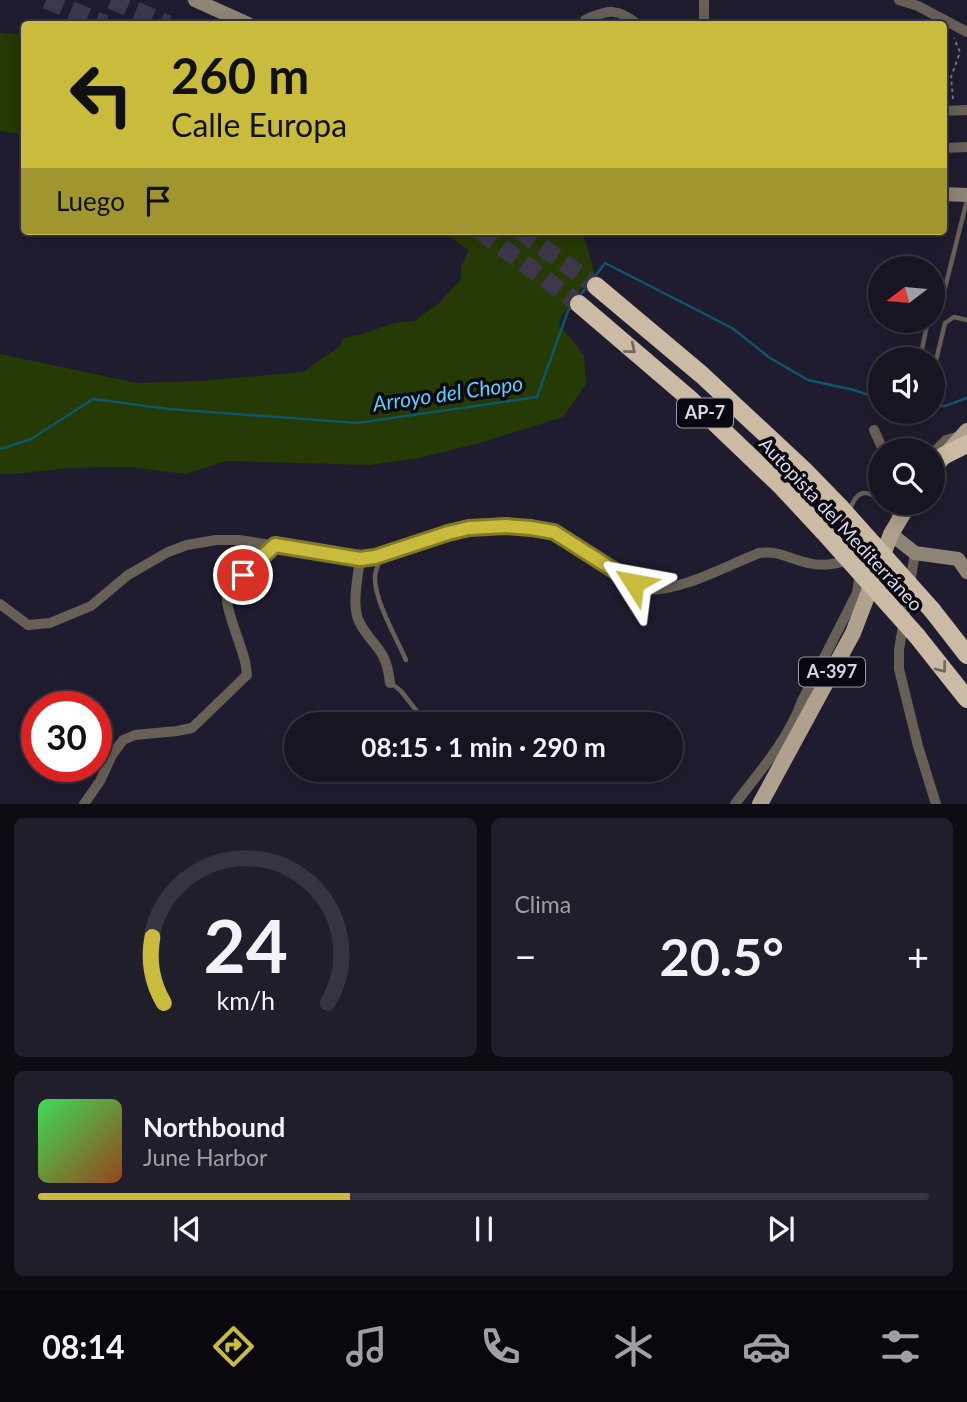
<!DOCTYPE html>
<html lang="es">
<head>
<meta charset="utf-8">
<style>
  :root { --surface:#181523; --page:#211e2b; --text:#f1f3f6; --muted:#9f9fa6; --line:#363441; --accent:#c9bb3b }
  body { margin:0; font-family:Lato,sans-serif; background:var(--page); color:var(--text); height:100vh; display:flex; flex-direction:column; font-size:26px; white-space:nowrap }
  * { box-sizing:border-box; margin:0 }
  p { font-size:23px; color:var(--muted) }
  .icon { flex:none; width:38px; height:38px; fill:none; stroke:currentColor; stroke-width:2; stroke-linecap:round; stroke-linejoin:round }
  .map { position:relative; height:804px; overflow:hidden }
  .panel { display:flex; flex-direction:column; gap:14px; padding:14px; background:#0d0c13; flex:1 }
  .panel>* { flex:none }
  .banner { position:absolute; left:21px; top:21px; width:926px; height:214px; border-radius:7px; box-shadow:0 4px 18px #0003,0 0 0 2px var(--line); background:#c9bb3b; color:#111; overflow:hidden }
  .needle { width:46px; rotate:254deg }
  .controls { position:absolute; left:868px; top:256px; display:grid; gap:14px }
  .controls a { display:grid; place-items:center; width:77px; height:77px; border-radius:50%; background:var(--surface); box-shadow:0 4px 18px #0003,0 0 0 2px var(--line); font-size:35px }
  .speed { position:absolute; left:21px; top:691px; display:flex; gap:14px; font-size:35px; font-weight:700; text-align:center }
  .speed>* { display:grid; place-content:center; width:91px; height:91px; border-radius:50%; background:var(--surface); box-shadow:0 4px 18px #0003,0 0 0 2px var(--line); line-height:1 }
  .speed .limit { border:10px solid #d22; background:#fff; color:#111 }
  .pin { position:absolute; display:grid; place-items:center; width:60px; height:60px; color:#fff; margin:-30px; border:4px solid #fff; border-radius:50%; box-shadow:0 2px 7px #0007 }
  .me { position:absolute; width:77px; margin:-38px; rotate:304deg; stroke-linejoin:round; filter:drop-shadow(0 0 5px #0008) }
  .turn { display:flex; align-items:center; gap:24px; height:147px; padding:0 35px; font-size:32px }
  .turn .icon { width:91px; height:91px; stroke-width:2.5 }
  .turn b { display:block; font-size:49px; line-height:60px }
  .then { display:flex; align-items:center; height:66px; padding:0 35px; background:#0003; gap:14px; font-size:26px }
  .big { font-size:52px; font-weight:700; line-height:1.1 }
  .panel .card { flex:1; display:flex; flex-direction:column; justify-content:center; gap:10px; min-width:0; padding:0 24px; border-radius:10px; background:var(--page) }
  .panel .dial { align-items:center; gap:0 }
  .dial svg { height:182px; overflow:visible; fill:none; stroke:var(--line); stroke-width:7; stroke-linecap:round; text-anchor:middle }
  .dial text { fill:var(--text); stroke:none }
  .song { display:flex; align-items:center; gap:21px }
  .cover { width:84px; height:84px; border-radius:10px; background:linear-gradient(135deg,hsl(130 70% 55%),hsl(20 70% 35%)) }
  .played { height:7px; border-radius:4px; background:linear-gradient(90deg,var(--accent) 35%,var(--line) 35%) }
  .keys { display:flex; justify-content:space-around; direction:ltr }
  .heat { display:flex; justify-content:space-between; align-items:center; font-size:38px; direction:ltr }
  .panel .tiles { flex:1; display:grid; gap:14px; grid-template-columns:1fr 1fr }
  .card:last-child { grid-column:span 2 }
  .trip { position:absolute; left:284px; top:712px; width:399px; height:70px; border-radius:35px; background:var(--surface); box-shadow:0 4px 18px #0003,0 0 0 2px var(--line); font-weight:700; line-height:70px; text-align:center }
  .tabs { display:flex; height:112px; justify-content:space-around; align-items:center; background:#0a080e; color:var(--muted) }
  .tabs .icon { width:49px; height:49px }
  .tabs .current { color:var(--accent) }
  .tabs b { font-size:32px; color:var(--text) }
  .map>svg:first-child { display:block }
  .green { fill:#253a04 }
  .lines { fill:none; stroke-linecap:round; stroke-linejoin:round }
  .stream { stroke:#0d566b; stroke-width:2.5 }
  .highway-tunnel { stroke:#3c384a; stroke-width:18; stroke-dasharray:18 9; stroke-linecap:butt }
  .path { stroke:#767383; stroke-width:2; stroke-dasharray:3.5 3.5; stroke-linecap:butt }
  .lane { stroke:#666057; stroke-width:4.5 }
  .street { stroke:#666057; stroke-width:10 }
  .secondary { stroke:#8f8576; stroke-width:14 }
  .primary { stroke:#afa18e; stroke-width:16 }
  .highway { stroke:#cbbba4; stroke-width:18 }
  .highway-bridge { stroke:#cbbba4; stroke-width:18 }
  .oneway { stroke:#746a61 }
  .route-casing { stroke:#837a26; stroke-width:18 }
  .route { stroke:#c9bb3b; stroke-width:12 }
  .labels { text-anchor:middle; stroke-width:7; stroke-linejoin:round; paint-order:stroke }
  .shield { fill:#090810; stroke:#9b99a4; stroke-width:2 }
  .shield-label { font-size:18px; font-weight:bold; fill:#d9d7e4 }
  .street-label { font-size:19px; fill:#d9d7e4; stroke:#090810 }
  .water-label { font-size:21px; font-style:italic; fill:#55d2fa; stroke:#090810 }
</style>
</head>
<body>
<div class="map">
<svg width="967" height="804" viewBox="0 0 967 804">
  <rect width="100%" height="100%" fill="#201c2f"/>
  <g class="green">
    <path d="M0,33L24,34V135L0,131Z"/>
    <path d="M441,231H579L587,245L594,272L562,315L559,324L584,355L586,384L563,417L480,443L419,458L369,465L226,461L186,474L128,467L70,468L15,474H0V354L137,383L198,381L303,372L339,347L343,339L351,336L359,335L394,323L414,321L438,304L461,279V267L469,250Z"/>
  </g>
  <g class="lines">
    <g class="stream">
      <path d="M593,279L605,263L732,328L770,358L808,380L854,390L880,399"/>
      <path d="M578,298L589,284"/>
      <path d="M933,406H945L967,398"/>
      <path d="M0,449L31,439L93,399L169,409L357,423L537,397L568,311L572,306"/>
    </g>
    <g class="highway-tunnel">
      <path d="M46,0L105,24"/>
      <path d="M111,0L168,24"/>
      <path d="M480,231L579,304"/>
      <path d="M520,231L596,286"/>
    </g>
    <path class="path" d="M953,99L951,77L960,52L954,38"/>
    <g class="lane">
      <path d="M933,313L941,304L967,200"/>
      <path d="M920,359L928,320"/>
      <path d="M933,364L935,365L945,323L954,317L967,320"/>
      <path d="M885,502L895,508"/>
      <path d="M850,509C857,491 864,489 880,499"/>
      <path d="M382,557C379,563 375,570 375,577C374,600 397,639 406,660"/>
      <path d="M391,683L401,691L423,719"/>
    </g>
    <g class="street">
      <path d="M704,0V24"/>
      <path d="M899,0L918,6L967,32"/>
      <path d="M585,20C607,10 617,7 637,24"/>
      <path d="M943,111L967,110"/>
      <path d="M943,148L967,147"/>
      <path d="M874,430L883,450"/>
      <path d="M933,453L946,440L960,436"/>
      <path d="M899,521L895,509L899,502"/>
      <path d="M915,553L899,650V669L918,746L936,804"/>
      <path d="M360,559C358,576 352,603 358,619C363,633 376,643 383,656C387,664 389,673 390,683"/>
      <path d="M0,604L28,625L50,623L91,606L128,575L168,552L187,545L216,540H239L360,559L375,557L448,533L469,528L506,526L531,528L554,532L645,590C682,591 724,567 759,553C779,550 789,559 808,563C832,569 859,558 877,544"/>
      <path d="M84,804L100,781L112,755L123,740L135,735L177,731L192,728L247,675C246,669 246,663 244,658C241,645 226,610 227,599C229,583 264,557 275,545"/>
      <path d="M735,804C760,771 788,740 802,701L857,593L859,580L858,571"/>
    </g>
    <g class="secondary">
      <path d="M195,0L248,24"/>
      <path d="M943,194L967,195"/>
      <path d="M891,534L915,553L958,559L967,572"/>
    </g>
    <g class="primary">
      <path d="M933,469L967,431"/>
      <path d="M760,804L853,633L891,534L910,502"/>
    </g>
    <g class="highway">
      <path d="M596,286L702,375L804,470L840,507"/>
      <path d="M579,304L690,399L782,487L823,531"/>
      <path d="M943,456L967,444"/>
      <path d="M932,610L967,655"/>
      <path d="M917,636L967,699"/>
    </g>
    <g class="highway-bridge">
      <path d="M840,507L932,610"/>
      <path d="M823,531L917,636"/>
    </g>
  </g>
  <defs><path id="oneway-chevron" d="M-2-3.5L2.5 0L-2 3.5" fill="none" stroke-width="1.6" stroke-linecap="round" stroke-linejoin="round" transform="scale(1.75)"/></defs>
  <g class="oneway">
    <use href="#oneway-chevron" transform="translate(631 349) rotate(40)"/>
    <use href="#oneway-chevron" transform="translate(942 668) rotate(52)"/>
  </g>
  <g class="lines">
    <g class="route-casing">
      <path id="route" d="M243,575L275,545L360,559L375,557L448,533L469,528L506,526L531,528L554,532L634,583"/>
    </g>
    <use href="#route" class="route"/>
  </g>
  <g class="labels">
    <g class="shield">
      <rect x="677" y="398.5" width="56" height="29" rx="5"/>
      <rect x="799" y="657.5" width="66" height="29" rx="5"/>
    </g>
    <g class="shield-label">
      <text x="705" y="419">AP-7</text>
      <text x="832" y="678">A-397</text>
    </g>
    <g class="street-label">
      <text transform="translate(841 524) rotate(47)" y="7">Autopista del Mediterráneo</text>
    </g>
    <g class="water-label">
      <text transform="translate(448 394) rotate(-8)" y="7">Arroyo del Chopo</text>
    </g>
  </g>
</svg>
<div class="controls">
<a><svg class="needle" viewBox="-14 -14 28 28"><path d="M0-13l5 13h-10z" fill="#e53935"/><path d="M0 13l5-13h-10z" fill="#9f9fa6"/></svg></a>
<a><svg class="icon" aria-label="sound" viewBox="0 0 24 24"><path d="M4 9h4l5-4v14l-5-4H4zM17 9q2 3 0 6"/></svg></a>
<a><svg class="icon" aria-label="search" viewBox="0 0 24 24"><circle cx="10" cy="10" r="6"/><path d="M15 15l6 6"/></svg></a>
</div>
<div class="speed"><div class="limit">30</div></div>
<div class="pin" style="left:243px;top:575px;background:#d93025"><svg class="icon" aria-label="arrive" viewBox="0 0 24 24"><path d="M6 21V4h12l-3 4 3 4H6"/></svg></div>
<svg class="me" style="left:634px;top:583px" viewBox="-20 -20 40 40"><path d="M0-17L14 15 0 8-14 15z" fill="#c9bb3b" stroke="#fff" stroke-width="4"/></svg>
<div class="trip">08:15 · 1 min · 290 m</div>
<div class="banner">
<div class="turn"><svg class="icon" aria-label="left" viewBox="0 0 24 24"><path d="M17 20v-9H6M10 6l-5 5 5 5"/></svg><div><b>260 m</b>Calle Europa</div></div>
<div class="then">Luego<svg class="icon" aria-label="arrive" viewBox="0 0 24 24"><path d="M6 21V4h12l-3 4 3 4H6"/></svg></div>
</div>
</div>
<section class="panel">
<div class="tiles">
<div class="card dial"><svg viewBox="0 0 100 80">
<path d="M14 69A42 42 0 1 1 86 69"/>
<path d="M14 69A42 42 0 0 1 9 40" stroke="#c9bb3b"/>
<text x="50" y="56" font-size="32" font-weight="700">24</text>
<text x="50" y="72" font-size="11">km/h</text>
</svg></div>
<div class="card"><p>Clima</p>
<div class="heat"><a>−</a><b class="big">20.5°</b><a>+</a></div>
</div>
<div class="card">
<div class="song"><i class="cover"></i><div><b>Northbound</b><p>June Harbor</p></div></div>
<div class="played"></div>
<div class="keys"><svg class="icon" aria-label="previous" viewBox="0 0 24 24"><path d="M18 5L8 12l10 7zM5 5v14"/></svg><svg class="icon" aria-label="pause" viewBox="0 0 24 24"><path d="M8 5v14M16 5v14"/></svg><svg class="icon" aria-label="next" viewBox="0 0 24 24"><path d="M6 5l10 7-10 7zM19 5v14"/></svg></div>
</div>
</div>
</section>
<nav class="tabs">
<b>08:14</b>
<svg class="icon current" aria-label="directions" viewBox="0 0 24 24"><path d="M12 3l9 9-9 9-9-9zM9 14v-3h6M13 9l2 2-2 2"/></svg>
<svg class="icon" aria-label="music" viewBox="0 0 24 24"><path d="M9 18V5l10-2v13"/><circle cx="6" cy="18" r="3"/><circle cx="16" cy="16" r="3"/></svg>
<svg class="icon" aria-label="phone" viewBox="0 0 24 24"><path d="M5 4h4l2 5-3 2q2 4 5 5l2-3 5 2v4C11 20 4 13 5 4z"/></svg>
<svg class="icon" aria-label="climate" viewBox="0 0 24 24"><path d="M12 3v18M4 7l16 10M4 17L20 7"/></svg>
<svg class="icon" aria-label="car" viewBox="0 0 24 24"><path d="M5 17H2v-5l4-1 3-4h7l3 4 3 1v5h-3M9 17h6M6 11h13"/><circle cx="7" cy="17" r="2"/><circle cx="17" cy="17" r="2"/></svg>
<svg class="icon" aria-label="filters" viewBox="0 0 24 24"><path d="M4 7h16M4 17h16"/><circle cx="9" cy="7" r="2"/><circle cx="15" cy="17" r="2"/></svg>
</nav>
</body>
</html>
